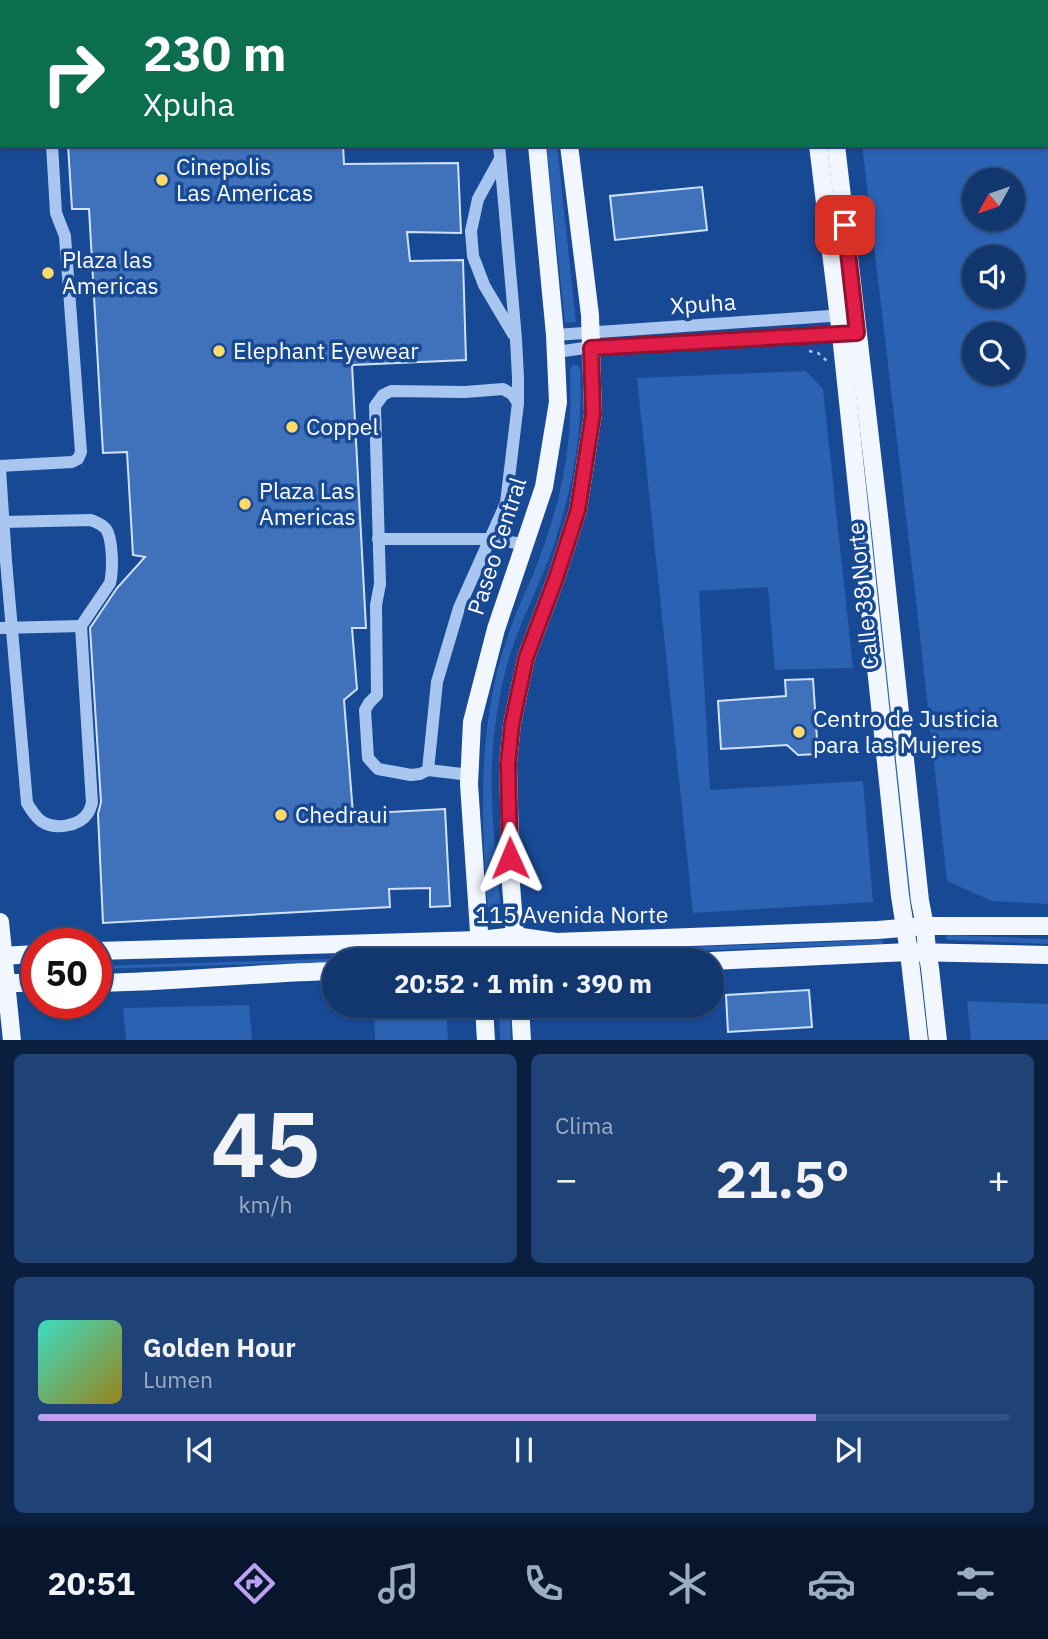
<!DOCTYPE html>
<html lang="es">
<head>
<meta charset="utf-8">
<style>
  :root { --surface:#12376f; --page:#1f4277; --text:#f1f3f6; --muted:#9cacc3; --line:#315182; --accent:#bca0f2 }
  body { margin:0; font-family:"IBM Plex Sans",sans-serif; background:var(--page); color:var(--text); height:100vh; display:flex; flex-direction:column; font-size:26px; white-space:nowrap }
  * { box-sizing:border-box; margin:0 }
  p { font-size:23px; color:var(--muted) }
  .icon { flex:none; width:38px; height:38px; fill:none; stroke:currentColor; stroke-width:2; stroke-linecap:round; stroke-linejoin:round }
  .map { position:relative; height:1040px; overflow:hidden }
  .drawer { display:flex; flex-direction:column; gap:14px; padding:14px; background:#0a1e3d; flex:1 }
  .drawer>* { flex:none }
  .banner { position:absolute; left:0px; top:0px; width:1048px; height:147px; box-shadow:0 2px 5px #0004,0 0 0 2px var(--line); background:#0b6e4f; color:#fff; overflow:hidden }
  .needle { width:46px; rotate:230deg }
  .tools { position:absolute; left:962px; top:168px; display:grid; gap:14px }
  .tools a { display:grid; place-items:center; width:63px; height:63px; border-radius:50%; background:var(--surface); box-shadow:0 2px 5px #0004,0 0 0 2px var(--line); font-size:35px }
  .speed { position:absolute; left:21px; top:928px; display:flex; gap:14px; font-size:35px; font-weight:700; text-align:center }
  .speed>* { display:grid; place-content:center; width:91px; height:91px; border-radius:50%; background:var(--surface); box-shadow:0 2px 5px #0004,0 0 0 2px var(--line); line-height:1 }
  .speed .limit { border:10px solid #d22; background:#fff; color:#111 }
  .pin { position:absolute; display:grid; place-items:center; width:60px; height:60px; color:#fff; margin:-30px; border-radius:14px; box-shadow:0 4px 10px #0006 }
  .me { position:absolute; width:77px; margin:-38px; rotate:359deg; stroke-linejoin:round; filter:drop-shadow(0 0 5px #0008) }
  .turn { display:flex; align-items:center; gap:24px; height:147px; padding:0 28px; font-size:32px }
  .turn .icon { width:91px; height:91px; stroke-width:2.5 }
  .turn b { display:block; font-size:49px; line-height:60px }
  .big { font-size:52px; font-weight:800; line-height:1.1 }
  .drawer .tile { flex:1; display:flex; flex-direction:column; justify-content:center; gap:10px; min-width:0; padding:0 24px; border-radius:10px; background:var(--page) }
  .drawer .dial { align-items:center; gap:0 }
  .dial b { font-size:91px; line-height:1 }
  .song { display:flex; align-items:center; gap:21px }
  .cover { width:84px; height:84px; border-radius:10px; background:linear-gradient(135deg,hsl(170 70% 55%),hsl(50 70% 35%)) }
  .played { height:7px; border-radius:4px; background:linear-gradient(90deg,var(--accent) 80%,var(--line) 80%) }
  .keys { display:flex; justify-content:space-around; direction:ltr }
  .heat { display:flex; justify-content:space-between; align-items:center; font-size:38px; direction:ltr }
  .drawer .tiles { flex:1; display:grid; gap:14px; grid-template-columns:1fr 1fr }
  .tile:last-child { grid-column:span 2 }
  .trip { position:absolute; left:322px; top:948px; width:402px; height:70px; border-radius:35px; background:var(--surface); box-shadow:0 2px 5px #0004,0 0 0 2px var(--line); font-weight:800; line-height:70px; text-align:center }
  .dock { display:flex; height:112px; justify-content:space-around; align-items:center; background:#07162c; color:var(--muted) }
  .dock .icon { width:49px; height:49px }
  .dock .current { color:var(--accent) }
  .dock b { font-size:32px; color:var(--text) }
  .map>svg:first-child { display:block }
  .green { fill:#2b62b3; fill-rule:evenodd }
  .building { fill:#4072bc; stroke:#d0e2fb; stroke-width:2 }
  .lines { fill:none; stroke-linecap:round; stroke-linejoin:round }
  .path { stroke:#a9c6f0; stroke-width:2.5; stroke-dasharray:3.5 5; stroke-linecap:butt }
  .minor { stroke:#a9c6f0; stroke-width:12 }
  .major { stroke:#f2f7ff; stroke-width:18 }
  .route-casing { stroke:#92132f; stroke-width:18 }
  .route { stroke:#e11d48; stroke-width:12 }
  .poi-dot { fill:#ffda68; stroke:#184994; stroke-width:2.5 }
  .labels { text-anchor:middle; stroke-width:7; stroke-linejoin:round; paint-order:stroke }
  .poi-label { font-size:23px; fill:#fff; stroke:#184994; text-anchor:start }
  .street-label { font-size:23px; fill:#fff; stroke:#184994 }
</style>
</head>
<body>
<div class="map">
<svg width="1048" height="1041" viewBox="0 0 1048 1041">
  <rect width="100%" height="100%" fill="#184994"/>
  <g class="green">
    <path d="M845,0H1048V904L992,901L947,881L916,601L862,145H1046V2H846ZM975,180H1013V219H975ZM975,257H1013V296H975ZM975,334H1013V373H975Z"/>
    <path d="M546,145H557L576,322L565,323Z"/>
    <path d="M573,365H577L580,369C584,438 569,508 544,571C529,607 511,643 503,681C495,719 490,758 492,797C493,836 498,875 501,913L498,917H492L488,911C482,833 478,753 496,677C501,655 509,632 517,611C524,594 532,579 538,562C556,515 568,467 570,417C571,401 570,385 570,369Z"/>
    <path d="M853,365L884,626L913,901H909L908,895L891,726L850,366Z"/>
    <path d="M806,371L823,389L853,668L775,670L768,587L699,591L710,790L863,781L873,902L693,913L637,378Z"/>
    <path d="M948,935L1048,939V944L948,940L945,938Z"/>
    <path d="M880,940H883V944L543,956V952Z"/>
    <path d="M457,955V959L334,961V962L96,969V966Z"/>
    <path d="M967,1001L1048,1004V1040H971Z"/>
    <path d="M249,1005L252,1040H126L123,1008Z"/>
    <path d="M410,1006H446L448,1040H375L374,1008Z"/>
    <path d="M501,1006H508L510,1011L511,1040H500L499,1008Z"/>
  </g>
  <g class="building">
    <path d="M68,145H343L344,164L458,163L461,233L407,232L410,261L463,260L466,360L352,365L366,628H352L357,689L344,700L353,814L445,809L450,906L430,907V888L389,889L390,907L103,923L98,814L101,802L90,628L117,588L145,557L133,555L127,452L103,453L89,209H72Z"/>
    <path d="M702,187L707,230L615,240L610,196Z"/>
    <path d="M813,679L818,754L798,755L787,745L721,749L718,701L786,696L785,680Z"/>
    <path d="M809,990L812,1027L728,1032L726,995Z"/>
  </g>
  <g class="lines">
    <path class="path" d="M809,351L818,353L827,361"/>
    <g class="minor">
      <path d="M87,0V2"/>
      <path d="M365,0L366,2"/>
      <path d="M483,0L484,2"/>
      <path d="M0,128L2,127"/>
      <path d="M499,145L516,339L518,378V403"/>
      <path d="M500,159L478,199L471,231L473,256L484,285L513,334"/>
      <path d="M555,335L844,315"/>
      <path d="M557,352L591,347L846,334"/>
      <path d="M0,466L72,462L78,459L81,452L65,236L56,213L52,145"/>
      <path d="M0,469L6,561L27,803C31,810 35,816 41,821C54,830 79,827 88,813C90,810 91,806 92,803L81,626L110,583C113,571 113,539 106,529C102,524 96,522 91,520L3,522"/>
      <path d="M378,539H489L524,544"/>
      <path d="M0,628L81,626"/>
      <path d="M428,770L437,682L459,608L506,503L518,403L512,394L503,389L465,392L391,391L383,395L375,406L380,584L376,605L377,695L369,703L365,710L368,758L378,769L411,775L420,774L428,770L470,775"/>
    </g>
    <g class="major">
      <path d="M520,0V2"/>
      <path d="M554,0L555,2"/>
      <path d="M801,0V2"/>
      <path d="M820,0V2"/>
      <path d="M818,145L841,335L900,896L909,952L919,1041"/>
      <path d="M836,145L880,524L920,901L925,926L927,951L930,968L938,1041"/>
      <path d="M0,922L12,1041"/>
      <path d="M96,951L480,940L515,936L556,942L878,930L925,926H1048"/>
      <path d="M0,956L37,954"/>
      <path d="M481,961L469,784L472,722L496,629L544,487L558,402L555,335L537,145"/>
      <path d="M517,961L511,885L509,804L508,764L512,724L526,658L556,578L578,510L593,414L590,315L569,145"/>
      <path d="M711,961L909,952L1048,955"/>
      <path d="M0,983H37"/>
      <path d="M96,983C176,982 255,973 334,971"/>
      <path d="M484,1006L486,1041"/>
      <path d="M520,1006L522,1041"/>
    </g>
  </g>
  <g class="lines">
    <g class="route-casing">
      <path id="route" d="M510,858L508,764L512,724L526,658L556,578L578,510L593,414L591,348L857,333L845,225"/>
    </g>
    <use href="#route" class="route"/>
  </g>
  <g class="poi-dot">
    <circle cx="162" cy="180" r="7"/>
    <circle cx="48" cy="273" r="7"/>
    <circle cx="219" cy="351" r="7"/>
    <circle cx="292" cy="427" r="7"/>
    <circle cx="245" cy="504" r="7"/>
    <circle cx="799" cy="732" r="7"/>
    <circle cx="281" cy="815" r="7"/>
  </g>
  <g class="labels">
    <g class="poi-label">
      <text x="176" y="175">Cinepolis<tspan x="176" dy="26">Las Americas</tspan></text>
      <text x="62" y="268">Plaza las<tspan x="62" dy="26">Americas</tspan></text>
      <text x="233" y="359">Elephant Eyewear</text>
      <text x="306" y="435">Coppel</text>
      <text x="259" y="499">Plaza Las<tspan x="259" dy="26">Americas</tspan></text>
      <text x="813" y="727">Centro de Justicia<tspan x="813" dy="26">para las Mujeres</tspan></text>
      <text x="295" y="823">Chedraui</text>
    </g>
    <g class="street-label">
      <text transform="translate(703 304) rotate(-4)" y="8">Xpuha</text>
      <text transform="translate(497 546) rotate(-72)" y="8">Paseo Central</text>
      <text transform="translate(863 596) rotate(-96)" y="8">Calle 38 Norte</text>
      <text x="572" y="923">115 Avenida Norte</text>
    </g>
  </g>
</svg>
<div class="tools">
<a><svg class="needle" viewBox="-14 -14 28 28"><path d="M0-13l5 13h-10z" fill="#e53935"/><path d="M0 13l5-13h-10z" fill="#9cacc3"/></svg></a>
<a><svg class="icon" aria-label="sound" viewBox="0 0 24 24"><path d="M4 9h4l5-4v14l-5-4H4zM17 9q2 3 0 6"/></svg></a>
<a><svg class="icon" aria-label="search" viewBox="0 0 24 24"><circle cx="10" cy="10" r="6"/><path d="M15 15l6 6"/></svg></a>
</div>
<div class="speed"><div class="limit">50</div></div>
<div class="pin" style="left:845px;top:225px;background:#d93025"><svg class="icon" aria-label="arrive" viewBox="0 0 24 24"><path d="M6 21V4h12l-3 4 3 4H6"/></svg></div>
<svg class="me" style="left:510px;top:858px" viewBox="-20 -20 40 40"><path d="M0-17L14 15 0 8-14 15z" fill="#e11d48" stroke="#fff" stroke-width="4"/></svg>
<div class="trip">20:52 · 1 min · 390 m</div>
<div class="banner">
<div class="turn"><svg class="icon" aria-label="right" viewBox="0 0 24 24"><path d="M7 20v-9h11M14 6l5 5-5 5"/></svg><div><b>230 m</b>Xpuha</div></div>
</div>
</div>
<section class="drawer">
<div class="tiles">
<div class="tile dial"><b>45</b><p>km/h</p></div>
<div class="tile"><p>Clima</p>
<div class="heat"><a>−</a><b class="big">21.5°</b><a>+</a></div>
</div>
<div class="tile">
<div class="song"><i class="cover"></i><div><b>Golden Hour</b><p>Lumen</p></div></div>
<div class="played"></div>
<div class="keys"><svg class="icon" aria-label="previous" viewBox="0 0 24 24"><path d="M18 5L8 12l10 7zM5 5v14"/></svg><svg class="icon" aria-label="pause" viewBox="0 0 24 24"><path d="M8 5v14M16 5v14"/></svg><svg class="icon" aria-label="next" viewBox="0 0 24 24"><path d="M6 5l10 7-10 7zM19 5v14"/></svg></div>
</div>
</div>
</section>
<nav class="dock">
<b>20:51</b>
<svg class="icon current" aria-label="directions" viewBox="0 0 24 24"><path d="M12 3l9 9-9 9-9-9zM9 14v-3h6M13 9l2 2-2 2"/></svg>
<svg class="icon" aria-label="music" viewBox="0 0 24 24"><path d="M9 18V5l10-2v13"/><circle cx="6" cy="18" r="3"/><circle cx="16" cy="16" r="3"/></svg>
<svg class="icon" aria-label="phone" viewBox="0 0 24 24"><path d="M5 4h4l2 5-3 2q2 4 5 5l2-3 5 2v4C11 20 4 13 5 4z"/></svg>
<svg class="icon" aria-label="climate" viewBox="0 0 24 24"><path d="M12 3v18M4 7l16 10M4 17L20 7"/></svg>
<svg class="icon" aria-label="car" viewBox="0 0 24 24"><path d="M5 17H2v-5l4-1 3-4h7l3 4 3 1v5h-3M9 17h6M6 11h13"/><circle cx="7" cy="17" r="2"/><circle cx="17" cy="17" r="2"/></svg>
<svg class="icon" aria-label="filters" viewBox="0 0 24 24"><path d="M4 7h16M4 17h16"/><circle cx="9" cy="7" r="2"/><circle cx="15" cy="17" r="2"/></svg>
</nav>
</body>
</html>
